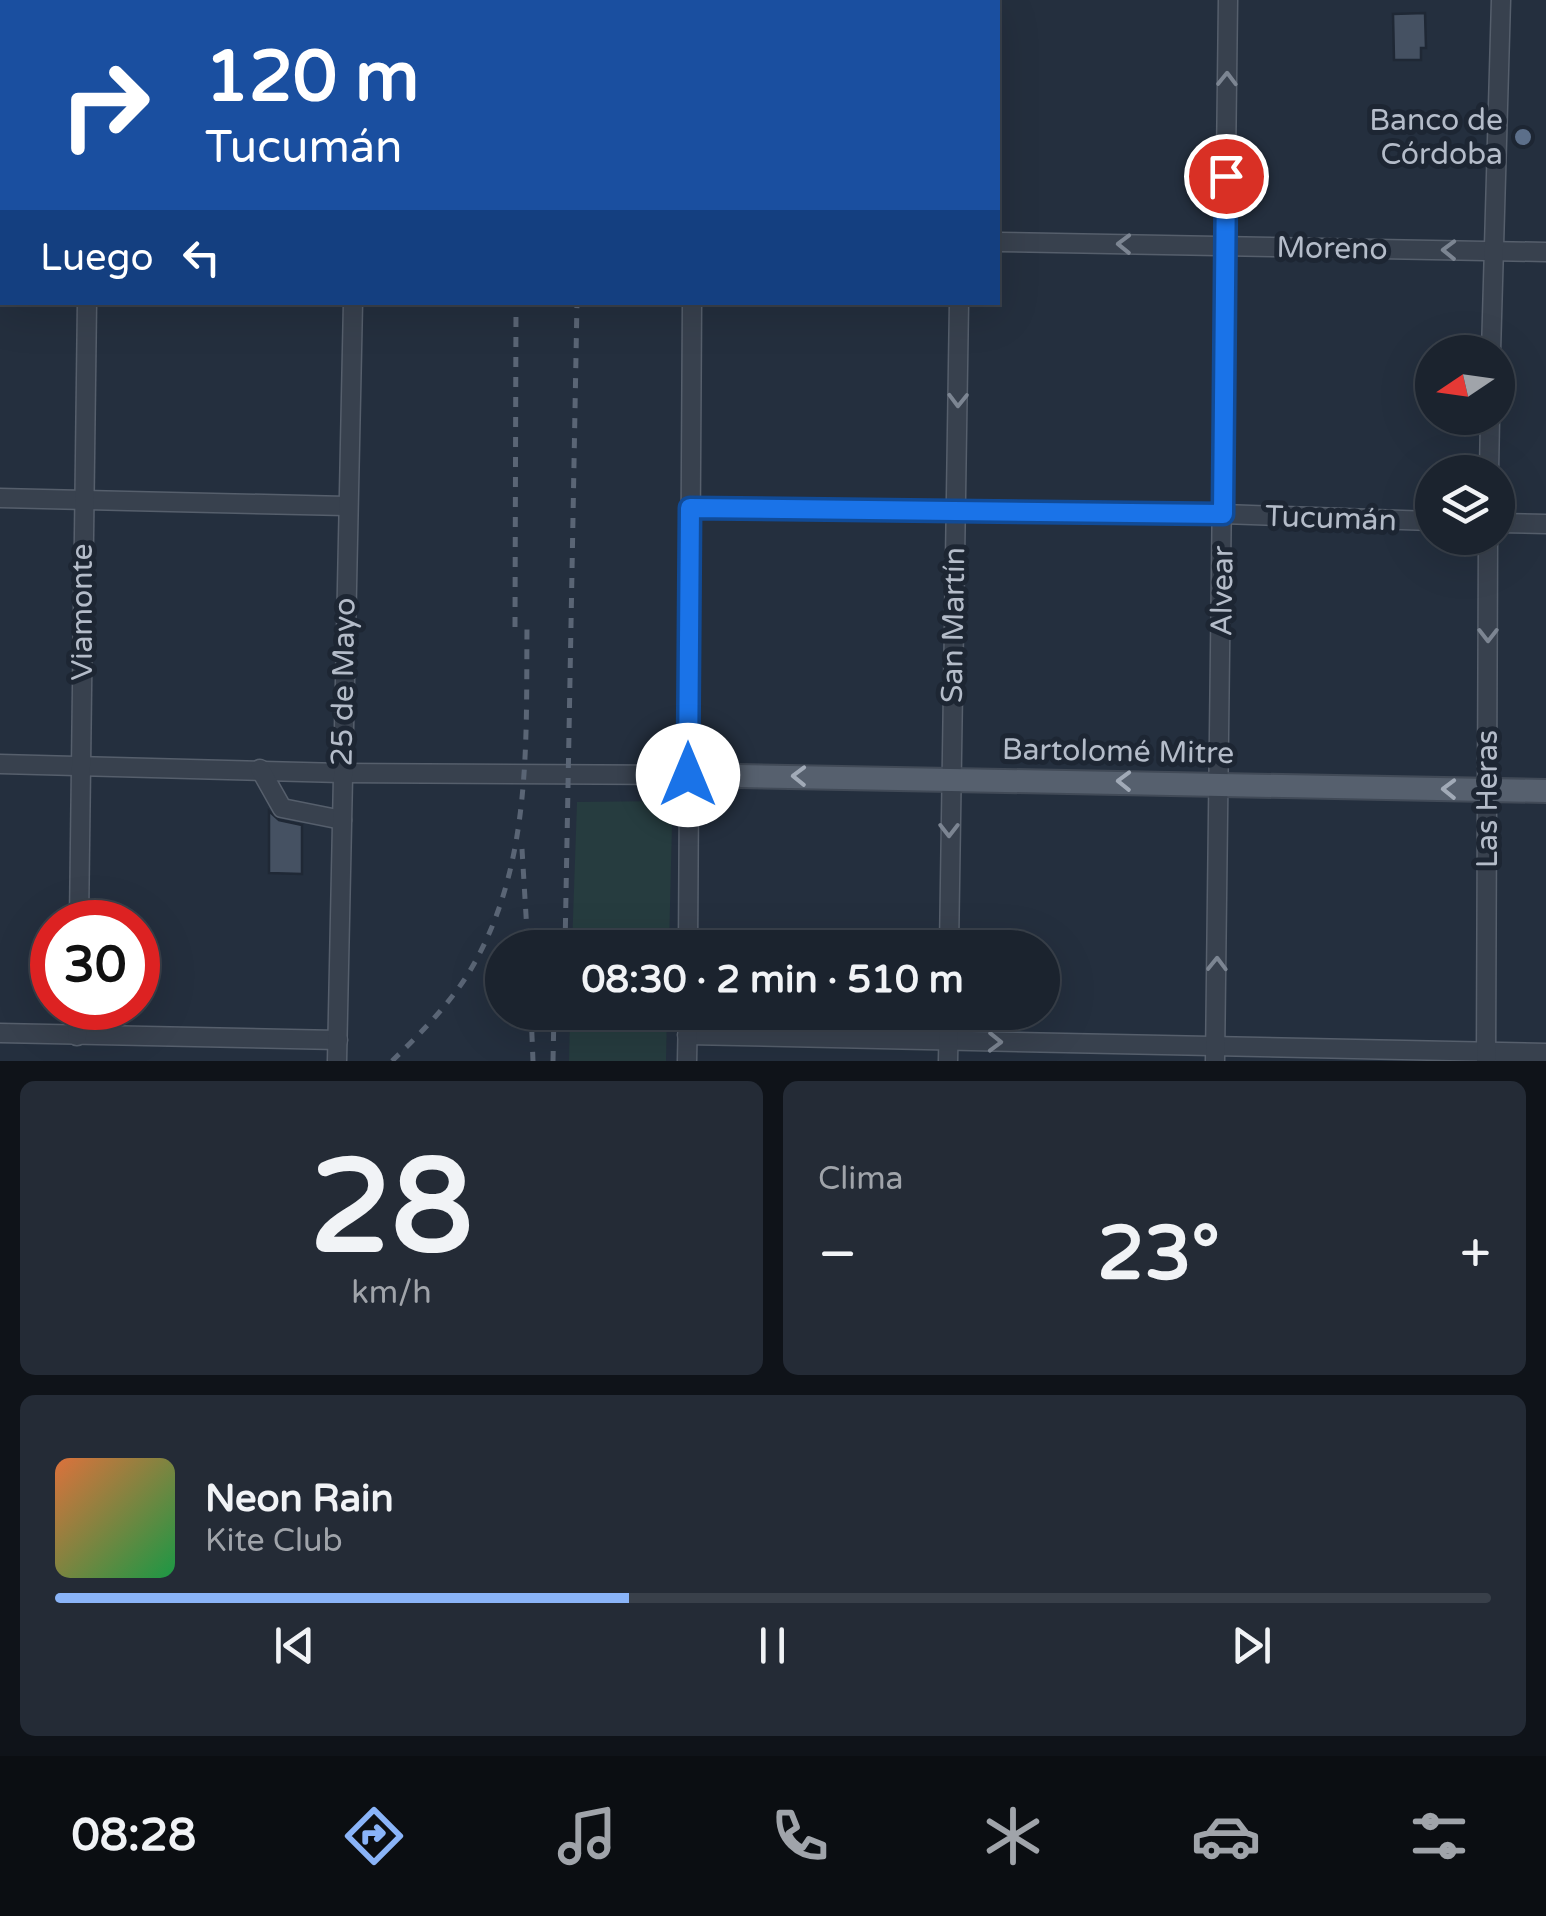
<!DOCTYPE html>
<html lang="es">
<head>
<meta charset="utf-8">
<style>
  :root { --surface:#1b232e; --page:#242b36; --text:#f1f3f6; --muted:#a0a4aa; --line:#39404a; --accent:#8ab4f8 }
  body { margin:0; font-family:"Varela Round",sans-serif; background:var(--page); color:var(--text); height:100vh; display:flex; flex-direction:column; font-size:38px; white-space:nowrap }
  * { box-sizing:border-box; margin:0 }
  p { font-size:32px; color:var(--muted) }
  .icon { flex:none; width:55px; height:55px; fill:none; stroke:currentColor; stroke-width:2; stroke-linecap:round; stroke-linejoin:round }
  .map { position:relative; height:1061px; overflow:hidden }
  .panel { display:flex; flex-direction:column; gap:20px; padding:20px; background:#0f1319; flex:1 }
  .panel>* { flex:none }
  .top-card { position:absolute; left:0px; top:0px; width:1000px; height:305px; box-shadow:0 10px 40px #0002,0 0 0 2px var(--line); background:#1a4fa0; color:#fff; overflow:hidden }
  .needle { width:65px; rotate:257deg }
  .tools { position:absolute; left:1415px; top:335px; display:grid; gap:20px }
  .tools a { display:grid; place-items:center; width:100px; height:100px; border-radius:50%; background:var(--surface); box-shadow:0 10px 40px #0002,0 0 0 2px var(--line); font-size:50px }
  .speed { position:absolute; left:30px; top:900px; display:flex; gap:20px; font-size:50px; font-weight:700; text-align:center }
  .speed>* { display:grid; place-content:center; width:130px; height:130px; border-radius:50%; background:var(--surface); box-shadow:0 10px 40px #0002,0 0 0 2px var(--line); line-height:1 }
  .speed .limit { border:15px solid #d22; background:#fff; color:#111 }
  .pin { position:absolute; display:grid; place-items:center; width:85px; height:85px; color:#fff; margin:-42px; border:5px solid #fff; border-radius:50%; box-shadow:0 2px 10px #0007 }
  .me { position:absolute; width:110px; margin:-55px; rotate:0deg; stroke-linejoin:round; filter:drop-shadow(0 0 8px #0008) }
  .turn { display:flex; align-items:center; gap:35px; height:210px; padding:0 40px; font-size:45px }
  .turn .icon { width:130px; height:130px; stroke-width:2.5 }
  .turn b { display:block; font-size:70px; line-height:85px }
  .then { display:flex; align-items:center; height:95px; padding:0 40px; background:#0003; gap:20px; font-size:38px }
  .big { font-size:75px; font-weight:700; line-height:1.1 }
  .panel .tile { flex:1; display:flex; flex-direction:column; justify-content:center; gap:15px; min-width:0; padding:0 35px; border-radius:15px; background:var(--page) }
  .panel .dial { align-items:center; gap:0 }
  .dial b { font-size:130px; line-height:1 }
  .song { display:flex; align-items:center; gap:30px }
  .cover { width:120px; height:120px; border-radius:15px; background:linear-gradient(135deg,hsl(20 70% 55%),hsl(140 70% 35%)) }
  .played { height:10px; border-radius:5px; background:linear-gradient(90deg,var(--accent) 40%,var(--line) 40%) }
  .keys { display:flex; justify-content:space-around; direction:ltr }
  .heat { display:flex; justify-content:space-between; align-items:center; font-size:55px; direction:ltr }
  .panel .tiles { flex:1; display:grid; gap:20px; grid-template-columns:1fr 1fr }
  .tile:last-child { grid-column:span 2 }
  .trip { position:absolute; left:485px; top:930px; width:575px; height:100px; border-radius:50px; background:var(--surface); box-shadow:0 10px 40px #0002,0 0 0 2px var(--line); font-weight:700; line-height:100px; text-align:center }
  .tab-bar { display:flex; height:160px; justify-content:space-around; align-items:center; background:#0b0e12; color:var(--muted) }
  .tab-bar .icon { width:70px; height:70px }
  .tab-bar .current { color:var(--accent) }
  .tab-bar b { font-size:45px; color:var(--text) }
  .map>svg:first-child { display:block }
  .green { fill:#263c3f }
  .building { fill:#455162; stroke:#1f2835; stroke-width:2.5 }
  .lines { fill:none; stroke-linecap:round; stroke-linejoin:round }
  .minor-casing { stroke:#565f6c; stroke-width:21 }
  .major-casing { stroke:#414a57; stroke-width:26 }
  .minor { stroke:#38414e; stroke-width:18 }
  .major { stroke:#56606e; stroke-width:22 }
  .rail { stroke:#5a6575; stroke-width:5; stroke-dasharray:10 10; stroke-linecap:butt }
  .oneway { stroke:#7c8592 }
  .oneway2 { stroke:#a1aab7 }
  .route-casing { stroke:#114b97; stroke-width:25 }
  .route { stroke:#1a73e8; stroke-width:18 }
  .service-dot { fill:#5c6f8a; stroke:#1d2633; stroke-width:4 }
  .labels { text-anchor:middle; stroke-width:10; stroke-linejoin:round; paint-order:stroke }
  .poi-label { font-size:30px; fill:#b4bcc9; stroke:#1d2633; text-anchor:end }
  .street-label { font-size:30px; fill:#b4bcc9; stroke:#1d2633 }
</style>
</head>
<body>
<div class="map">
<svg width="1546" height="1061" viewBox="0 0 1546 1061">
  <rect width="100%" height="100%" fill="#242f3e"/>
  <g class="green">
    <path d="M664,801L672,825L669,947H572L577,802Z"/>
    <path d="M570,1013H667L666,1061H569Z"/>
  </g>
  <g class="building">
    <path d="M1425,13L1426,48H1421V60H1394L1393,14Z"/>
    <path d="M269,811L279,820L302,825V874L269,873Z"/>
  </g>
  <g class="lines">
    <g class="minor-casing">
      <g id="minor">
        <path d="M91,2V0"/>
        <path d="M357,2L358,0"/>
        <path d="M699,2V0"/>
        <path d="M961,2V0"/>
        <path d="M0,230H2"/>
        <path d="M998,242L1546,252"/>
        <path d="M1491,352L1501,0"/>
        <path d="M1489,472L1490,418"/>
        <path d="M0,498L346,506"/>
        <path d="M690,508L1223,514L1432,521"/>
        <path d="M1498,523L1546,524"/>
        <path d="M0,764L341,773L688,775"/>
        <path d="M260,769L282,808L342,820"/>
        <path d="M79,922L87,302"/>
        <path d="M688,948L692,302"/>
        <path d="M949,948L959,302"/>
        <path d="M0,1033L338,1040"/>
        <path d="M687,1035L1546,1053"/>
        <path d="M77,1036L78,1008"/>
        <path d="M337,1061L353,302"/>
        <path d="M687,1061L688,1012"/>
        <path d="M948,1061L949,1012"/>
        <path d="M1215,1061L1228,0"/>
        <path d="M1486,1061L1488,538"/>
      </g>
    </g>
    <g class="major-casing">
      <path id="major" d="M688,775L1546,791"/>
    </g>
    <use href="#minor" class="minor"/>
    <use href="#major" class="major"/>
    <g class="rail">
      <path d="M481,0V2"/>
      <path d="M438,2V0"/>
      <path d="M583,2V0"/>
      <path d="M515,627L516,302"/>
      <path d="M522,849L528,948"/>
      <path d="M565,948L577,302"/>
      <path d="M531,1012L533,1061"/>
      <path d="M392,1061C422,1032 455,999 475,962C532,860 526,738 527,626"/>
      <path d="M553,1061L554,1012"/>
    </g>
  </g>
  <defs><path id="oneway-chevron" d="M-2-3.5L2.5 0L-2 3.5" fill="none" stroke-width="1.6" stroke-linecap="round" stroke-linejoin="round" transform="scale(2.5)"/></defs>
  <g class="oneway">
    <use href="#oneway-chevron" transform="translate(1227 79) rotate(-89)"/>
    <use href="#oneway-chevron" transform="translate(1124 244) rotate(-179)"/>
    <use href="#oneway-chevron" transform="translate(1449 250) rotate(-179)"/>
    <use href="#oneway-chevron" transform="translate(958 400) rotate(91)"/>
    <use href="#oneway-chevron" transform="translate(1488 635) rotate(90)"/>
    <use href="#oneway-chevron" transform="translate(949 830) rotate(90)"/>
    <use href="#oneway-chevron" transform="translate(1217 964) rotate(-89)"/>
    <use href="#oneway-chevron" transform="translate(995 1042) rotate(1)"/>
  </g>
  <g class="oneway2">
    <use href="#oneway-chevron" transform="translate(799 776) rotate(-179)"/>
    <use href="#oneway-chevron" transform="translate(1124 781) rotate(-179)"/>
    <use href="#oneway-chevron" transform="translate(1449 789) rotate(-179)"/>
  </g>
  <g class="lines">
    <g class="route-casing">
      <path id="route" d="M688,775L690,508L1223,514L1226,176"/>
    </g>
    <use href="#route" class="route"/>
  </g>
  <circle class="service-dot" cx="1523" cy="137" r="10"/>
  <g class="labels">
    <g class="poi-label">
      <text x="1503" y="130">Banco de<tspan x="1503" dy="34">Córdoba</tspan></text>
    </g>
    <g class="street-label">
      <text transform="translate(1332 248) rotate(1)" y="10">Moreno</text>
      <text transform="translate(1331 518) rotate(2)" y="10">Tucumán</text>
      <text transform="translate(1222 591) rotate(-89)" y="10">Alvear</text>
      <text transform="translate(82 612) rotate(-90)" y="10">Viamonte</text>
      <text transform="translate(953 625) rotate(-89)" y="10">San Martín</text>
      <text transform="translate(343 682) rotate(-89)" y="10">25 de Mayo</text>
      <text transform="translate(1118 751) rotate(1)" y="10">Bartolomé Mitre</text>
      <text transform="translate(1487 799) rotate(-90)" y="10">Las Heras</text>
    </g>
  </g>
</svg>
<div class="tools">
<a><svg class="needle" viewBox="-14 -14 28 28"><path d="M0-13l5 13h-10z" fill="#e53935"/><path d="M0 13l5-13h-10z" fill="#a0a4aa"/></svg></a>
<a><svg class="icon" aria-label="layers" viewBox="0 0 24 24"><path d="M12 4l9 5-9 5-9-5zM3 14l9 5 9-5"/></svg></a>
</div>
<div class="speed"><div class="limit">30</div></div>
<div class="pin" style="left:1226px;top:176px;background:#d93025"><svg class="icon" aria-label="arrive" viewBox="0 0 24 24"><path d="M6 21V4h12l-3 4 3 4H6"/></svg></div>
<svg class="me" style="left:688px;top:775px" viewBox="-20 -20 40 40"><circle r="19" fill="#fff"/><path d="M0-13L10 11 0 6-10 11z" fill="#1a73e8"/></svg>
<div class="trip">08:30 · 2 min · 510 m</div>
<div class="top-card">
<div class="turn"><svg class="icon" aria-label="right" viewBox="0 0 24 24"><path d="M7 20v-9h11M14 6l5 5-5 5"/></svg><div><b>120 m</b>Tucumán</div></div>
<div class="then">Luego<svg class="icon" aria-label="left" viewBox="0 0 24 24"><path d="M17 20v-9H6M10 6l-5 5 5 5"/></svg></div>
</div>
</div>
<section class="panel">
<div class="tiles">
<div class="tile dial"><b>28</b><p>km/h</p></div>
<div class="tile"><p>Clima</p>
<div class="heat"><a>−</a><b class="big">23°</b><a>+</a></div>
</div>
<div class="tile">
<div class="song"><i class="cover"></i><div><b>Neon Rain</b><p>Kite Club</p></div></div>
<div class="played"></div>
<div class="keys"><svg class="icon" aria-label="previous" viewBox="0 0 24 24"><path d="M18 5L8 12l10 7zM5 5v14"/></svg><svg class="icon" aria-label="pause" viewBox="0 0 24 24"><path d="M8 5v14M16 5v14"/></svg><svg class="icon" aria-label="next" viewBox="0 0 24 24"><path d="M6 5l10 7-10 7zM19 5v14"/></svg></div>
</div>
</div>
</section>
<nav class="tab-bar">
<b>08:28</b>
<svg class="icon current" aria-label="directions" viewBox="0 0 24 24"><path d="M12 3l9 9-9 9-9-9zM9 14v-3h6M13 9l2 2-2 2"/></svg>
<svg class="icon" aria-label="music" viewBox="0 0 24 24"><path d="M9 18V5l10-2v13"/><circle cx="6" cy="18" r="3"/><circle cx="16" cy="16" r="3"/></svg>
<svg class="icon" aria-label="phone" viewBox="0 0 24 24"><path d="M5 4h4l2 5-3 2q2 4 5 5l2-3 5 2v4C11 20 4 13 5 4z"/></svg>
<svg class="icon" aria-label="climate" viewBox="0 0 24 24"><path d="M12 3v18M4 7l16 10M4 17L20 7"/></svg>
<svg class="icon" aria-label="car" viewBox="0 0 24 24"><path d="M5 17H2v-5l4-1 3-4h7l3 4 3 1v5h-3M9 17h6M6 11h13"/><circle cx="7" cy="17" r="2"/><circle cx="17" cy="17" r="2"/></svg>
<svg class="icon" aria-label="filters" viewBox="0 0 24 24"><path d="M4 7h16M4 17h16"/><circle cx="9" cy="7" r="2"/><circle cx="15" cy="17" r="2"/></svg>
</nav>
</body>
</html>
